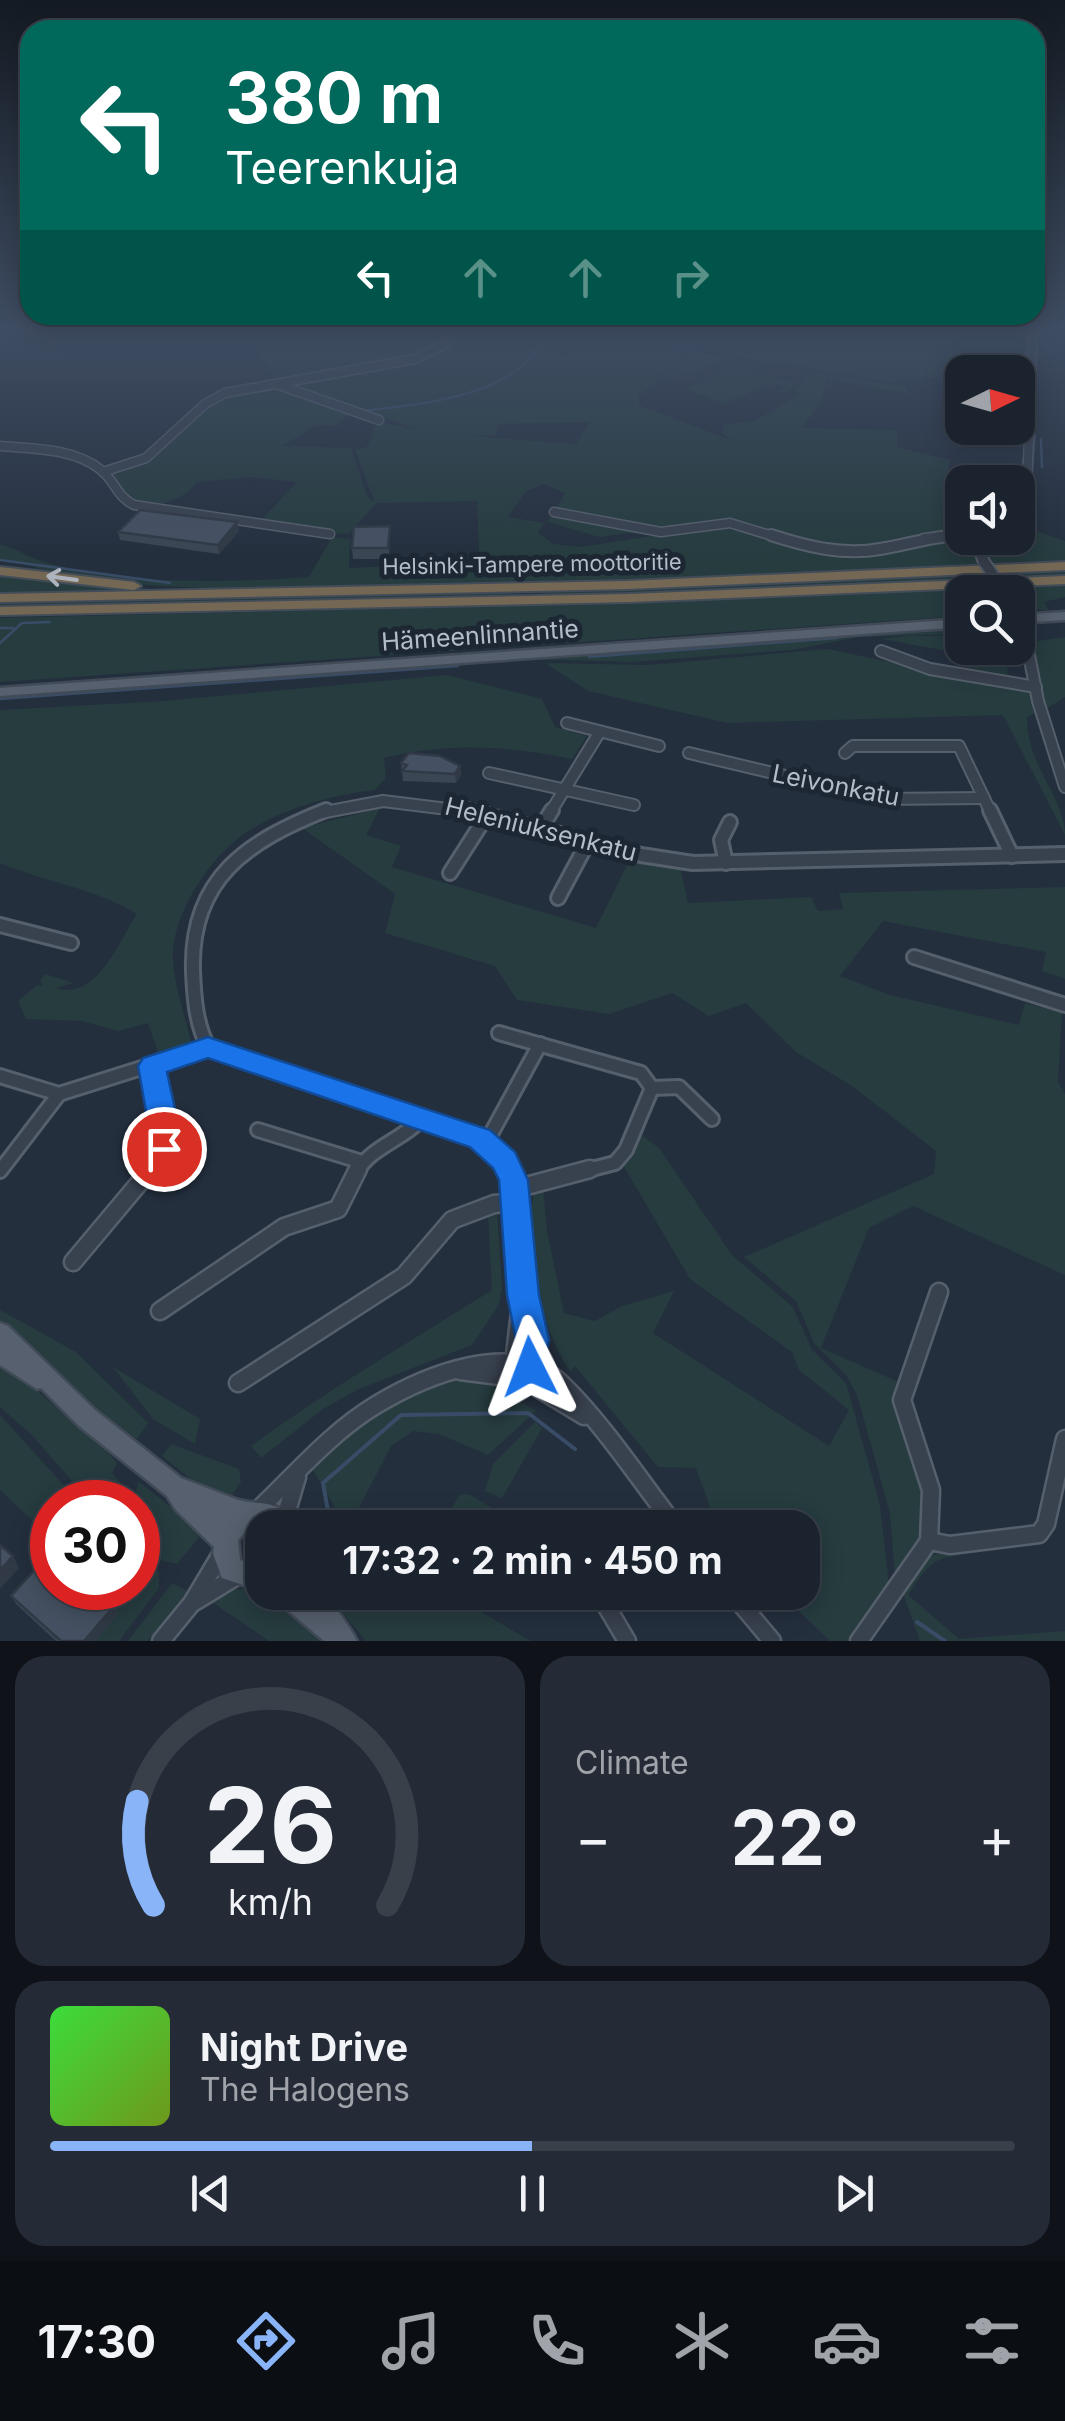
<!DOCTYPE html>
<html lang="en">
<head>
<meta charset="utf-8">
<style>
  :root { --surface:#1b232e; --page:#242b36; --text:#f1f3f6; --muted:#a0a4aa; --line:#39404a; --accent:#8ab4f8 }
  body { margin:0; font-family:Inter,sans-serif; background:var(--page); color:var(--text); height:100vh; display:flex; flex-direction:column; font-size:38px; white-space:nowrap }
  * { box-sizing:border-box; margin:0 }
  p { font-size:32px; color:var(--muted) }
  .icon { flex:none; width:55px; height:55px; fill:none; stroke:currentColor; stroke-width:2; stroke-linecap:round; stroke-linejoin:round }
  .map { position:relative; height:1641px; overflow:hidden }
  .side { display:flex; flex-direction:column; gap:15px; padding:15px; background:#0f1319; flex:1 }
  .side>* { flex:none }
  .hud { position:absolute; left:20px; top:20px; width:1025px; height:305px; border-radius:30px; box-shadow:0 5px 25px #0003,0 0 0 2px var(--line); background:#00695c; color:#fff; overflow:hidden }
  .needle { width:65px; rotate:85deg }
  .fabs { position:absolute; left:945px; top:355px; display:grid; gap:20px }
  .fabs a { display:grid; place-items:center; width:90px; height:90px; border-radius:20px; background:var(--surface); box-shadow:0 5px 25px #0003,0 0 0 2px var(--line); font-size:50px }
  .speed { position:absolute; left:30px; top:1480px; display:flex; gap:20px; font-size:50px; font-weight:700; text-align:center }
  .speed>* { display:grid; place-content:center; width:130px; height:130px; border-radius:50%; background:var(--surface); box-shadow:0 5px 25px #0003,0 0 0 2px var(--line); line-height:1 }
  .speed .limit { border:15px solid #d22; background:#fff; color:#111 }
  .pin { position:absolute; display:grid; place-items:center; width:85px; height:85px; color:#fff; margin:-42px; border:5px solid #fff; border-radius:50%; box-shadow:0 2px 10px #0007 }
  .me { position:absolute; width:110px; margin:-55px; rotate:357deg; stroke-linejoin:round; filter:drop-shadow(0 0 8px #0008) }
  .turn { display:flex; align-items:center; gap:35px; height:210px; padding:0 40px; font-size:45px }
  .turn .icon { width:130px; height:130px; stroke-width:2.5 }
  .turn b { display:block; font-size:70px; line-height:85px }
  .lanes { display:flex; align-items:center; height:95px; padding:0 40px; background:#0003; justify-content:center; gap:50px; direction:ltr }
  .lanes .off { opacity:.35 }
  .big { font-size:75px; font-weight:700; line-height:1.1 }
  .side .widget { flex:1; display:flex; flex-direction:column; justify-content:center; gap:15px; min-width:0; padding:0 35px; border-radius:30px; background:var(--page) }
  .side .dial { align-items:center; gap:0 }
  .dial svg { height:260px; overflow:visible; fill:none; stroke:var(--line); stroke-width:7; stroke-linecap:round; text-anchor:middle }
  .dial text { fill:var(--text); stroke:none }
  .song { display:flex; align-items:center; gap:30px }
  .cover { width:120px; height:120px; border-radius:15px; background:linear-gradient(135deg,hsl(120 70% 55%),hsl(80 70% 35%)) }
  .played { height:10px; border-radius:5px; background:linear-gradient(90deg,var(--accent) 50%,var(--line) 50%) }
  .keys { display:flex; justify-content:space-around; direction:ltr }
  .heat { display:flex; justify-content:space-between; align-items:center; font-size:55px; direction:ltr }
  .side .tiles { flex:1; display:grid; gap:15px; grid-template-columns:1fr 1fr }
  .widget:last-child { grid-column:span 2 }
  .trip { position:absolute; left:245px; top:1510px; width:575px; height:100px; border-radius:30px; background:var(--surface); box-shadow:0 5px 25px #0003,0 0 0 2px var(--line); font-weight:700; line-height:100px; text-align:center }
  .tab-bar { display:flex; height:160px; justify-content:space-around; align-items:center; background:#0b0e12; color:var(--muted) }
  .tab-bar .icon { width:70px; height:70px }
  .tab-bar .on { color:var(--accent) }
  .tab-bar b { font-size:45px; color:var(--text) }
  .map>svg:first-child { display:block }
  .green { fill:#263c3f; fill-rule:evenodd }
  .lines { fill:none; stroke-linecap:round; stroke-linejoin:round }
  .stream-far1 { stroke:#394c67; stroke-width:2.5 }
  .stream { stroke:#394c67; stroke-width:4 }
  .minor-far3-casing { stroke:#565f6c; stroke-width:11 }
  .minor-far2-casing { stroke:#565f6c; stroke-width:14 }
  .minor-far1-casing { stroke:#565f6c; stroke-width:18 }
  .minor-casing { stroke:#565f6c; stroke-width:21 }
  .major-casing { stroke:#414a57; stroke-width:5 }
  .highway-casing { stroke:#434c59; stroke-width:4 }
  .minor-far3 { stroke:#38414e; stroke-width:8 }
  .minor-far2 { stroke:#38414e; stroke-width:10 }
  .minor-far1 { stroke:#38414e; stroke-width:12 }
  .minor { stroke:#38414e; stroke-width:16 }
  .major { fill:#56606e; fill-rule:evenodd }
  .highway { fill:#746855; fill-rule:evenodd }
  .minor-bridge-casing { stroke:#565f6c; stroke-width:14; stroke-linecap:butt }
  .minor-bridge { stroke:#38414e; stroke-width:10 }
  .wall { fill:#3b4654 }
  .shaded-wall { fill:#303945 }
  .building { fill:#455162; stroke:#303945; stroke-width:2.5 }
  .oneway { stroke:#aeb4bd }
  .route { fill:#1a73e8; stroke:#114b97; stroke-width:2.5 }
  .labels { text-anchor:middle; stroke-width:10; stroke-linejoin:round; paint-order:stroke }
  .far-street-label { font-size:22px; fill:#b4bcc9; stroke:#1d2633 }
  .street-label { font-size:25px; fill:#b4bcc9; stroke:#1d2633 }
</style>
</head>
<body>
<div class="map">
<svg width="1065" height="1641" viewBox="0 0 1065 1641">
  <rect width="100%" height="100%" fill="#242f3e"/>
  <g class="green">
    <path d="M270,327H570L560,356H566L584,333L684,350L674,368L641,384L668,374L689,351L746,360L721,358L696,372L662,380L639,394V405L733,441L723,434V425L754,421L801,394L807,396L795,391L809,372L906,387L907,393L827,379L822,400L802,428L897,430V447L950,460L948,471L988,482H962V534L857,550L811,546L724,520L599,537L548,522L565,493L544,484L526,491L508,517L544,523L538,533L554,544L579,547L733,524L834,552H874L938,537L970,539L983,564L988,563L979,538H1007L1006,544L1025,548L1028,525L1024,518L1030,517L1037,531L1065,541V563C871,572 677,579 483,585C322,589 158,598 0,565L43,569L0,559V544C18,549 34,560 51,564C131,585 227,583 309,577L332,537L350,539L349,568L472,562L479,554L477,501L377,503L349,533L343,534L261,520L297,482L251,477L197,482C179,505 147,512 122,496L113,472L118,475L119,470C184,450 201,385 271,385C296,385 328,403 352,411L336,426L316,425L283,446L351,448L367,496L375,503L355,450L369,446L374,428L381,422L420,430L276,381L248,335ZM590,422L576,444L468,436L496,435L498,424Z"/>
    <path d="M717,327H1005V336L1021,349L1019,376L1018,372H962L958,380L925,377L889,382L713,352L707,349Z"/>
    <path d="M731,368L798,383L786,392L778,391L785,389L782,385L764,386L724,404L687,389Z"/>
    <path d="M1065,569V577L558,597L537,592Z"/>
    <path d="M0,573L172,591L0,594Z"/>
    <path d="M1065,584V597L1044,602L1049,611L1019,607L1018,592H962V616L0,682V618L651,602Z"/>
    <path d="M473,592L514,593L477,599L0,609V601Z"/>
    <path d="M962,628V634L859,637L792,650L632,662L523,659Z"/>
    <path d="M907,636H962V648H1018L1019,640L1025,660L1008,662L1007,679L963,674L969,655L882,639Z"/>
    <path d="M1065,637V697L1046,709L1031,642Z"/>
    <path d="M827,649L1033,691L1038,712L1027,717C1026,765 1065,797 1065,835L1003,715L727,723L588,691L545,663L648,665Z"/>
    <path d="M447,675L542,699L555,727L587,736L572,759C509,746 447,742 384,758L386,778L375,790C332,795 288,807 250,830C212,853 171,914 173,960C174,986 186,1017 191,1043L158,1052L148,1023L118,1031L82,1021L26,1019L18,1001L37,985L43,986L40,980L45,974L74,983L56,988C96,1002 120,940 137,914C98,889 44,882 0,863V710L164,701Z"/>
    <path d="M380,808L366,835L401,846L392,867L596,928L631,857L696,867L681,871L688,903L811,897L818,911L843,909L839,893L1065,887V979L1042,971L1046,952L883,921L840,976L890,995L1019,1025L1025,1003L1062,1013L1058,1082L1065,1094V1275L913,1206L869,1228L821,1348L901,1383C885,1432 934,1476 923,1529C919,1546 905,1563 895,1577L890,1513L857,1395L846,1375L814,1343L796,1301L744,1257L934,1174L936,1151L852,1086L796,1052L746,1003L709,1016L672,993L609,1014L517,1000L495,966L385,933L395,894L302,828Z"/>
    <path d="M639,1133L659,1148L732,1255L793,1307L812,1350L846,1383L880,1505L889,1585L848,1641H830L780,1593L802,1592V1528L717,1527L696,1468L658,1467L575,1366L571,1372C540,1331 522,1240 535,1189L543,1187L547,1231L564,1313L595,1321L622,1306L674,1291L653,1333L829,1446L849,1410L799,1370L792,1352L690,1279L623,1165Z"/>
    <path d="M497,1208L502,1289L498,1306L472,1345L359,1389L323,1409L261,1458L251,1446C329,1389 411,1341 492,1290L488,1212Z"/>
    <path d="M0,1310L76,1352L148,1423L137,1439L131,1436L89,1406L0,1322Z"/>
    <path d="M0,1359L104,1448L117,1463L112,1473L126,1489L125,1502H90L33,1436L0,1407Z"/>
    <path d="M113,1367L200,1419L195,1444L153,1419Z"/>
    <path d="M464,1379L489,1383L536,1411L488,1455L439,1434L413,1431L391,1446L349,1527H341L333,1504L313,1470C354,1425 403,1389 464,1379Z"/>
    <path d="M0,1415L79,1502H52V1539L0,1490Z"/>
    <path d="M535,1422L542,1428L502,1498L485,1491L493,1464Z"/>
    <path d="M171,1444L239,1469L241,1482L231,1496L192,1480L162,1456Z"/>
    <path d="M139,1482L203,1532L177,1564L159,1560L138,1542V1502H132Z"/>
    <path d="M460,1494L470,1495L520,1524L514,1527L492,1514L484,1527H440Z"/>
    <path d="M958,1551L961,1555C932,1557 925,1569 908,1595L959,1639L1065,1631V1641H920L903,1593L930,1555Z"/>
    <path d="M138,1552L159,1572V1588L119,1641H95L87,1588H138Z"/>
    <path d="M172,1583L189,1592L148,1641H128Z"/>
    <path d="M262,1588V1592L275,1593L325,1641H269L209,1600L236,1589Z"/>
    <path d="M448,1593L531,1641H366L326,1594Z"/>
  </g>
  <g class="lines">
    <g class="stream-far1">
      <path d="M1029,328V337"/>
      <path d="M1035,367L1037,327"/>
      <path d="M1026,382L1029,340"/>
      <path d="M1025,399V409"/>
      <path d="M1034,405L1035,418"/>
      <path d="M362,411C423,403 527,398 546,327"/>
      <path d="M1025,412V419"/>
      <path d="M1034,422V431"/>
      <path d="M1041,439L1042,467"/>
      <path d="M1024,454L1025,422"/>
      <path d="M1023,460V466"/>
      <path d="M1032,469L1035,435"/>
      <path d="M1022,480L1023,470"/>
      <path d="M1019,512L1031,500L1032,486"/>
      <path d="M0,560L170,583"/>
      <path d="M0,628H13"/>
      <path d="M951,631H962"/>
      <path d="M0,643L22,623L50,622"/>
      <path d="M1015,648L1021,659"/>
      <path d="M589,657L837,638"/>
      <path d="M1026,670L1028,677"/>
      <path d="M0,699L458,666"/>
    </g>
    <g class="stream">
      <path d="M331,1528L323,1483L401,1415L528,1413L575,1449"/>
      <path d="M917,1622L945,1641"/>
    </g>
    <g class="minor-far3-casing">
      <g id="minor-far3">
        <path d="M279,385L379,420"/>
        <path d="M0,446C33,449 74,448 101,470C115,481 117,497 134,505L330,534"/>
        <path d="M103,472L146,458L205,404L225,393L415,359L445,344L453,327"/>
        <path d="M1018,504L1027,489L1033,327"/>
        <path d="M554,512L661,532L730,523L779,538"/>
        <path d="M924,538L962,535"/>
      </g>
    </g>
    <g class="minor-far2-casing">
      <g id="minor-far2">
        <path d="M771,535C805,546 843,556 880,549C906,545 930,537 957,535"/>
        <path d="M975,538L984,562"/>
        <path d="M1022,619L1038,701L1065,787"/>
        <path d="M881,651L930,669L1036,687"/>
        <path d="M567,723L659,746"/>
        <path d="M689,753L882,799L984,798"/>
        <path d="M845,753L853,746H959L991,813"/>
        <path d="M489,773L634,805"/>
        <path d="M320,813L383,801L480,813"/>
        <path d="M550,813L599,733"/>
      </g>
    </g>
    <g class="minor-far1-casing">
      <g id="minor-far1">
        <path d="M467,810L641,855L693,863L1065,854"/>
        <path d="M990,810L1012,856"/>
        <path d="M541,828L552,810"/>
        <path d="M726,863L721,840L730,822"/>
        <path d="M450,873L487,815"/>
        <path d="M558,898L589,840"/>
        <path d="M0,925L71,943"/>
        <path d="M914,957L1065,1005"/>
        <path d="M499,1033L641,1073L652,1088L626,1150L615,1163L580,1172"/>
        <path d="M208,1047C196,1024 194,997 193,971C190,878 248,841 326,810"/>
        <path d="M0,1076L59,1094L208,1047L480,1138L504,1160L509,1172"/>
        <path d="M652,1088L679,1087L712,1119"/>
        <path d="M258,1130L362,1162"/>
        <path d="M486,1143L540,1044"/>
        <path d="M0,1171L59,1094"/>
        <path d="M149,1172C176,1139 160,1105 152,1066"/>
        <path d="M357,1172C370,1147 405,1139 423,1117"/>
      </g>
    </g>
    <g class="minor-casing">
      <g id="minor">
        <path d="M508,1169L515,1189L523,1295L532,1340L530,1367L523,1379"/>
        <path d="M515,1189L590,1169"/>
        <path d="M73,1262L151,1169"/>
        <path d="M160,1311L284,1227L338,1209L358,1169"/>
        <path d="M518,1370L514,1363L521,1304"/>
        <path d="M460,1371L523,1379L584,1416"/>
        <path d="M238,1383L404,1276L452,1220L494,1204L516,1202"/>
        <path d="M256,1512C294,1476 331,1432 376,1405C424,1376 514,1338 562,1384C605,1426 640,1481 677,1528"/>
        <path d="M282,1528L297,1477"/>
        <path d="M929,1541L931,1490L902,1400L939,1292"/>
        <path d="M598,1592L627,1641"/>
        <path d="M731,1592L772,1641"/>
        <path d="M196,1601L240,1574"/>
        <path d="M161,1641L192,1603L223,1551"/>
        <path d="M859,1641L929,1541L950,1545L1039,1534L1046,1524L1065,1439"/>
      </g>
    </g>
    <g class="major-casing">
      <g id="major">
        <path d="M1065,612V620L1018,623V615Z"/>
        <path d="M962,619V627L0,696V688Z"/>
        <path d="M0,1323L8,1326L95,1410L181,1478L238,1500C262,1506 281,1497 294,1528L251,1525L238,1540L240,1560L249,1563L262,1561V1585L249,1587L222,1578L213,1554L214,1547L176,1510L167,1496L79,1426L41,1388L37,1389L0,1365Z"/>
        <path d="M274,1592H324C334,1607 350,1626 357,1641H324L277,1601Z"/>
      </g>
    </g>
    <g class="highway-casing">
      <g id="highway">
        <path d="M1065,562V570L628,589L0,602V594L628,581Z"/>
        <path d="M0,567L134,582L141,586L134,590L0,575Z"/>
        <path d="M1065,576V584L630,602L0,615V607L630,594Z"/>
      </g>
    </g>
    <use href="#minor-far3" class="minor-far3"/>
    <use href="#minor-far2" class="minor-far2"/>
    <use href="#minor-far1" class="minor-far1"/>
    <use href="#minor" class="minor"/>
    <use href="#major" class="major"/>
    <use href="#highway" class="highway"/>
    <g class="minor-bridge-casing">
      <path id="minor-bridge" d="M984,562L1005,592"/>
    </g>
    <use href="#minor-bridge" class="minor-bridge"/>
  </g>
  <g class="wall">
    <path d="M237,522L239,531L219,554L120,540L118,532Z"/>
    <path d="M390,526L389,559H353L352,548Z"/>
    <path d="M401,763L460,766L461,775L456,783L403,781Z"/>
    <path d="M11,1596L114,1606L118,1614L95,1641H56L16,1604Z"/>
  </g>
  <g class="shaded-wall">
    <path d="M237,522L239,531L219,554L218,545Z"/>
    <path d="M460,766L461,775L456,783L455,774Z"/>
    <path d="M13,1556L19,1568L0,1589V1570Z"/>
    <path d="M114,1606L118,1614L95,1641H84Z"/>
  </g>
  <g class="building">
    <path d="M140,510L237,522L218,545L118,532Z"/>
    <path d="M390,526L388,548H352L354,527Z"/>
    <path d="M409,753L440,756L460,766L455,774L402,771L407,765L401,763Z"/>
    <path d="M0,1545L13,1556L0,1570Z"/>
    <path d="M51,1552L52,1588H93L114,1606L84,1641H61L11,1596Z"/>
  </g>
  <defs><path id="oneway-shaft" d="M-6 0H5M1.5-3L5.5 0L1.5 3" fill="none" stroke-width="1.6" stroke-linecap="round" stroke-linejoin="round" transform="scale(2.5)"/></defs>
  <use class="oneway" href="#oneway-shaft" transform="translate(62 578) rotate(-172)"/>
  <linearGradient id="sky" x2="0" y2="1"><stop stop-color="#141a22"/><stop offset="0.59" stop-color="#3f4d63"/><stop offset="1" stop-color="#3f4d63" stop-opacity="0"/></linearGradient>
  <rect width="1065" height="556" fill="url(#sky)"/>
  <path class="route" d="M208,1037L490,1130L515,1152L528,1180L539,1295L549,1340L542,1378L530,1382L518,1378L513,1367L516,1340L507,1295L499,1180L493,1168L470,1147L208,1058L167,1072L181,1136L175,1157L164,1161L154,1157L138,1066L143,1058Z"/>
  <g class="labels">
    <g class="far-street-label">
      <text transform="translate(532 564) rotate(-1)" y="8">Helsinki-Tampere moottoritie</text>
    </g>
    <g class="street-label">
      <text transform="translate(480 635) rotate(-4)" y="9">Hämeenlinnantie</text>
      <text transform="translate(836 785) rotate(11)" y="9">Leivonkatu</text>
      <text transform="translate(541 829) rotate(14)" y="9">Heleniuksenkatu</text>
    </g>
  </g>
</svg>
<div class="fabs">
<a><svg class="needle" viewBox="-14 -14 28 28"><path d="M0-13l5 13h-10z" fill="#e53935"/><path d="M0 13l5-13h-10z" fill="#a0a4aa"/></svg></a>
<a><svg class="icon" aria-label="sound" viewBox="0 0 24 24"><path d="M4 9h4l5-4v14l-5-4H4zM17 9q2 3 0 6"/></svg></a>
<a><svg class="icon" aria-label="search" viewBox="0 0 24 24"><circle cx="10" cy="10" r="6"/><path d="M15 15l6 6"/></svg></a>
</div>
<div class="speed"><div class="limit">30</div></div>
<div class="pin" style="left:164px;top:1149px;background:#d93025"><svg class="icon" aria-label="arrive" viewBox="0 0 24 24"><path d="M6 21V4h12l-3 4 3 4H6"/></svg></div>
<svg class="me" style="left:530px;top:1367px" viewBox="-20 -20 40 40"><path d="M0-17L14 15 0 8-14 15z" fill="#1a73e8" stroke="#fff" stroke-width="4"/></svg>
<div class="trip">17:32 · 2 min · 450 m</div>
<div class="hud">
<div class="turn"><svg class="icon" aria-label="left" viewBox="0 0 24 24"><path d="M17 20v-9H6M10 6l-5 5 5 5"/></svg><div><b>380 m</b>Teerenkuja</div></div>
<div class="lanes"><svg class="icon" aria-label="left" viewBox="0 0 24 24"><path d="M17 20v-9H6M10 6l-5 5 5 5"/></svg><svg class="icon off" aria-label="ahead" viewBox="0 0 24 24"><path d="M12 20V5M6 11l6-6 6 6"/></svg><svg class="icon off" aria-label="ahead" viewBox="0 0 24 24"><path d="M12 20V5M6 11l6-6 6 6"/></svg><svg class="icon off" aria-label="right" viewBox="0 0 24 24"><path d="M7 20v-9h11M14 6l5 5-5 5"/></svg></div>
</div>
</div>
<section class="side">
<div class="tiles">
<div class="widget dial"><svg viewBox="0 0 100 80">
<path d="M14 69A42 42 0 1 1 86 69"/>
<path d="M14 69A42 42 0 0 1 9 37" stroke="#8ab4f8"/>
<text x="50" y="56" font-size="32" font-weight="700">26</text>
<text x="50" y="72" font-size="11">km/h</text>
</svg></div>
<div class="widget"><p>Climate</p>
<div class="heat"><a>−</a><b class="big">22°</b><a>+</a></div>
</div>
<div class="widget">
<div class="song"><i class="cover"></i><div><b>Night Drive</b><p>The Halogens</p></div></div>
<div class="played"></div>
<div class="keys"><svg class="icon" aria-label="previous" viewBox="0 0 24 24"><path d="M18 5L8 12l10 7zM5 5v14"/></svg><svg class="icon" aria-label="pause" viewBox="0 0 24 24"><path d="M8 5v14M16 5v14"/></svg><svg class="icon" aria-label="next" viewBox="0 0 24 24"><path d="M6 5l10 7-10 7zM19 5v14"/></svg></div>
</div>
</div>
</section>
<nav class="tab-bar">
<b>17:30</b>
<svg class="icon on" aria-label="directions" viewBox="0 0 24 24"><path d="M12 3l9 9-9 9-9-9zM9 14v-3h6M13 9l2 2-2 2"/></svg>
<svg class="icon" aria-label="music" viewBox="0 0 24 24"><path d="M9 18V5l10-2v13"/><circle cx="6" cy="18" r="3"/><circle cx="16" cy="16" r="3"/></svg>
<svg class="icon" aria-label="phone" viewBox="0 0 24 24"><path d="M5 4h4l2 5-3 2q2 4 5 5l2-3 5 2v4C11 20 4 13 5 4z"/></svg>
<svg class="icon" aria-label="climate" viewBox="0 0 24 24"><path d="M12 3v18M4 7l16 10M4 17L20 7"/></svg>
<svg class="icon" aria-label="car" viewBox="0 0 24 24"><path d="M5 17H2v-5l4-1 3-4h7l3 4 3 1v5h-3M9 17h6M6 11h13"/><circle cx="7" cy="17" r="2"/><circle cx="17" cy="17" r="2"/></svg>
<svg class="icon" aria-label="filters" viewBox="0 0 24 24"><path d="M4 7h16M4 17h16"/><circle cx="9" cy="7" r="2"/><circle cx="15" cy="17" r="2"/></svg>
</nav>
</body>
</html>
